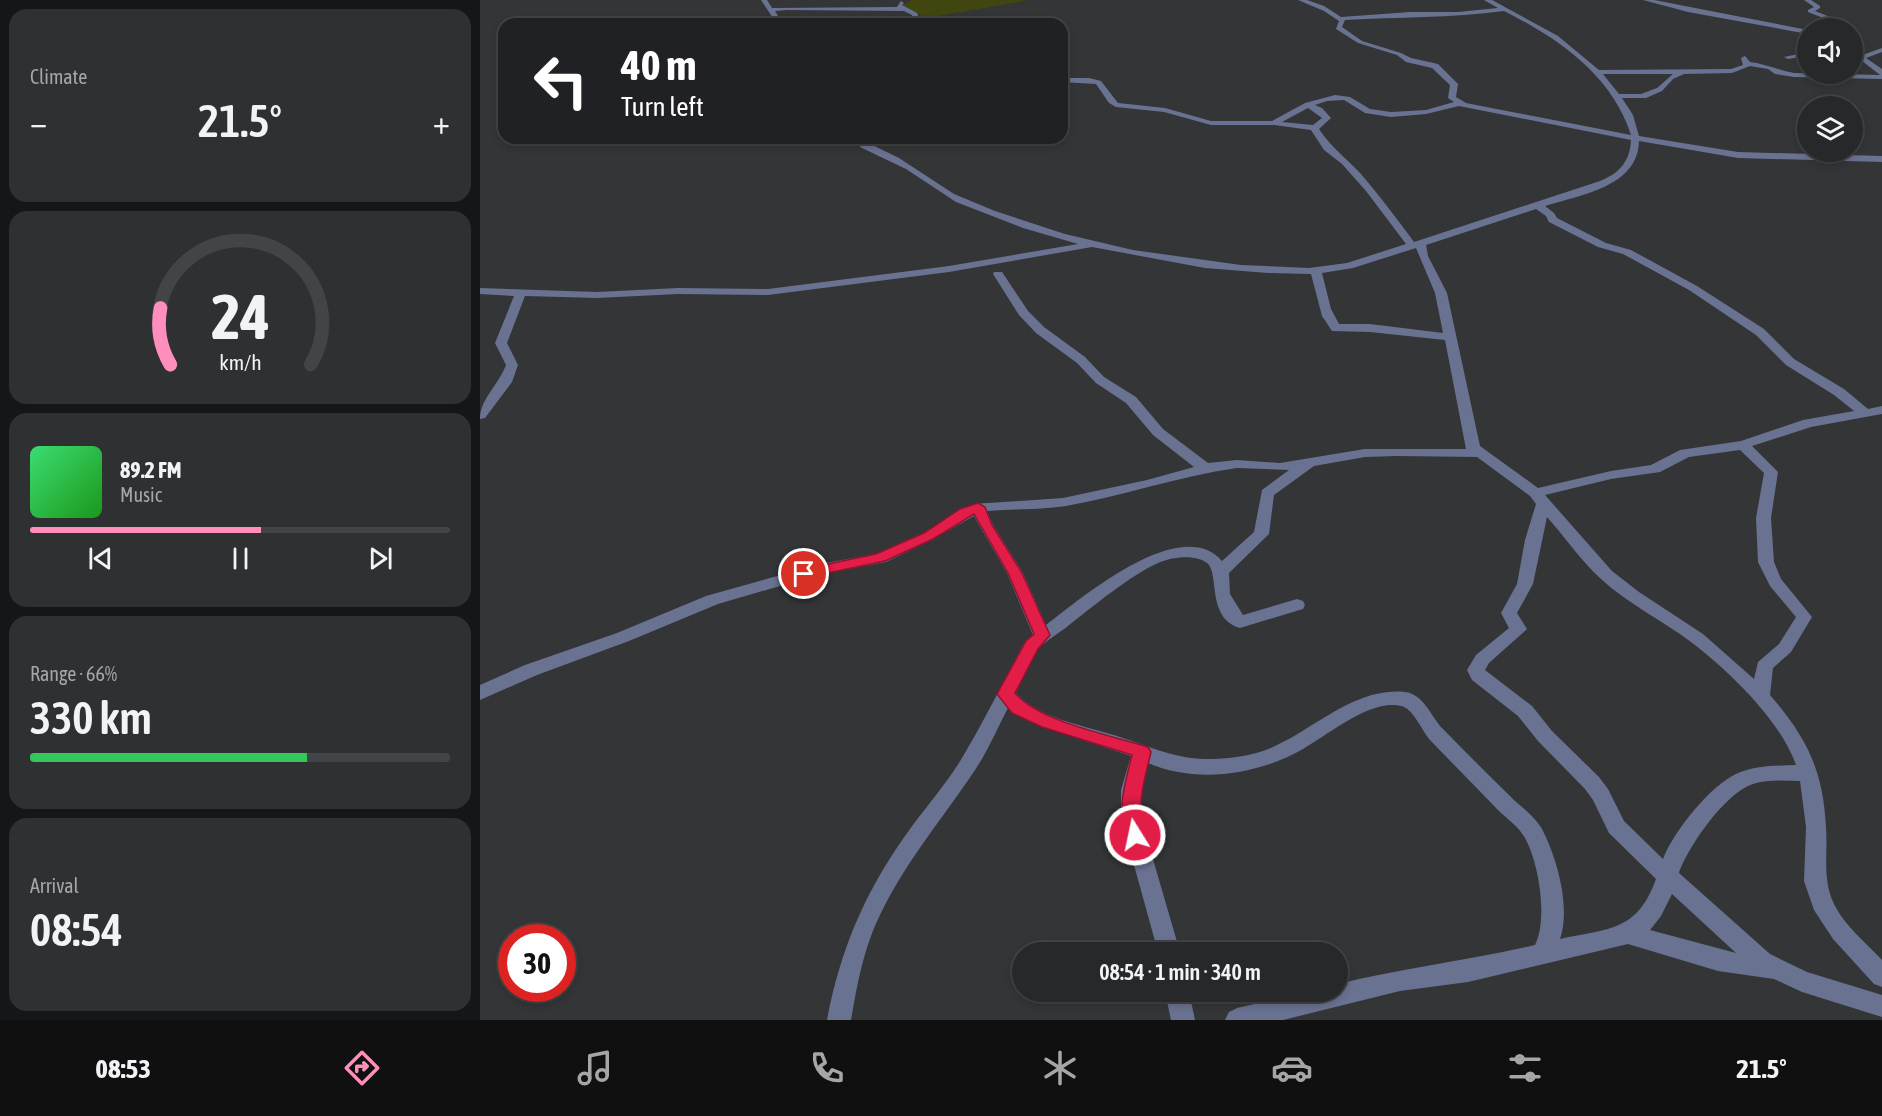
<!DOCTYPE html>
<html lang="en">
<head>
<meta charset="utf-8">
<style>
  :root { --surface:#272829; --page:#2f3031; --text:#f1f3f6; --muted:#a4a6a8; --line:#434446; --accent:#fe8ebb }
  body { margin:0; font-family:"Asap Condensed",sans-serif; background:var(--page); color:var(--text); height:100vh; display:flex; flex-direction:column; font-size:22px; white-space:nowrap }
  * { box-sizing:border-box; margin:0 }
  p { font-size:20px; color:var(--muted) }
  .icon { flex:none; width:33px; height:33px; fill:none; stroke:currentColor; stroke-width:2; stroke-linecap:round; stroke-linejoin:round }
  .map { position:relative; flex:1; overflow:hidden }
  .panel { display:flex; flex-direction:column; gap:9px; padding:9px; background:#151617; width:480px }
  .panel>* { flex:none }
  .top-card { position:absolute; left:18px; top:18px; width:570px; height:126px; border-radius:18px; box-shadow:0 3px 9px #0003,0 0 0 2px var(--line); background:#202124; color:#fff; overflow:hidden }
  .controls { position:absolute; left:1317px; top:18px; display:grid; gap:12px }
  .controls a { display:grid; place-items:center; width:66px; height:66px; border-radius:50%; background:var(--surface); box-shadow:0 3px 9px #0003,0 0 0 2px var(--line); font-size:30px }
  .speed { position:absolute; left:18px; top:924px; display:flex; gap:12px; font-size:30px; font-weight:700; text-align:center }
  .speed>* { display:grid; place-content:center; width:78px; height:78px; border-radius:50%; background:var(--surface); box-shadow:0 3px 9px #0003,0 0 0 2px var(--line); line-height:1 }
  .speed .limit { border:9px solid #d22; background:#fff; color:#111 }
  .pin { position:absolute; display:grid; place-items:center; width:51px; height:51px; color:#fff; margin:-26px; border:3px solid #fff; border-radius:50%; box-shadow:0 2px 6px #0007 }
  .me { position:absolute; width:66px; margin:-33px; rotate:350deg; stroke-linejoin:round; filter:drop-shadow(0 0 4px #0008) }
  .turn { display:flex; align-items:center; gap:21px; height:126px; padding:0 24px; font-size:27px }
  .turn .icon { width:78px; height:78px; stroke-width:2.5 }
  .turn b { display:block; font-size:42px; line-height:51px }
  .big { font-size:45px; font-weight:600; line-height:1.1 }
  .panel .tile { flex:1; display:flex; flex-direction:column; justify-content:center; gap:9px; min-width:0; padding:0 21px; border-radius:18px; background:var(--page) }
  .panel .dial { align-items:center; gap:0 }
  .dial svg { height:156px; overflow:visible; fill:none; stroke:var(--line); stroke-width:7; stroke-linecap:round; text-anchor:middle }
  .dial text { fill:var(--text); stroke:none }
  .song { display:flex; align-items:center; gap:18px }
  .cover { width:72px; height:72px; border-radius:9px; background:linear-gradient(135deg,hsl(140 70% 55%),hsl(120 70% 35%)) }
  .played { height:6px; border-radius:3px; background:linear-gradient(90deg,var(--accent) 55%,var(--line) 55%) }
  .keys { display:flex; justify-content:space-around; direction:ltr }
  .heat { display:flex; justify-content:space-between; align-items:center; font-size:33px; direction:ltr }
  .charge { height:9px; border-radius:4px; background:linear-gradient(90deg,#34c759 66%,var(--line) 0) }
  .trip { position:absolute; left:532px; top:942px; width:336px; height:60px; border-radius:30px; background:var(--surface); box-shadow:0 3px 9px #0003,0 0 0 2px var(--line); font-weight:600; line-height:60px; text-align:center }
  .tabs { display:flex; height:96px; justify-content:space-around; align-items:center; background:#101010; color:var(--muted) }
  .tabs .icon { width:42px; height:42px }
  .tabs .selected { color:var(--accent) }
  .tabs b { font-size:27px; color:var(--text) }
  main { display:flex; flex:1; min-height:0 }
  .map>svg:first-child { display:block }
  .green { fill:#414610 }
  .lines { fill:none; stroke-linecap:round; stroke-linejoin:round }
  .minor { fill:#697290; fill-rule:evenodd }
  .route { fill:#e11d48; stroke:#92132f; stroke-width:1.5 }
</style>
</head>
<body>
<main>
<section class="panel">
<div class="tile"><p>Climate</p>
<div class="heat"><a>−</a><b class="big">21.5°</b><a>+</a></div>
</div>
<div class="tile dial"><svg viewBox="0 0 100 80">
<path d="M14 69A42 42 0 1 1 86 69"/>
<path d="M14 69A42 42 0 0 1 9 40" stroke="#fe8ebb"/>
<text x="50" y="56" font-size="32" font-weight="700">24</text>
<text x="50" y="72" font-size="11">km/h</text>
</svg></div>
<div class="tile">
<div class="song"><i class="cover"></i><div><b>89.2 FM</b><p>Music</p></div></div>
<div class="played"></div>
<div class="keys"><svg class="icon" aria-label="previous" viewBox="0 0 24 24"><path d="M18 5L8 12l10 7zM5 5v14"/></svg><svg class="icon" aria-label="pause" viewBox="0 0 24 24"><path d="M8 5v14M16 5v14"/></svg><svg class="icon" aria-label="next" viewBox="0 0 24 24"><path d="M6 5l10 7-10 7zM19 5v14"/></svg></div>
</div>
<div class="tile"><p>Range · 66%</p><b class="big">330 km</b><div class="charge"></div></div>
<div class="tile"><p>Arrival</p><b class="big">08:54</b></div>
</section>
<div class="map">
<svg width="1402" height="1020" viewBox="0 0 1402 1020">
  <rect width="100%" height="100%" fill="#343537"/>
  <path class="green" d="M432,0H549L447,18L421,6Z"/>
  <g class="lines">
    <g class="minor">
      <path d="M281,0H287L292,8L417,7L421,1L424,3L422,5L437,13L442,24H436L432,15L424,11L307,10L295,11L303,24H297Z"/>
      <path d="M818,0H827L844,6L861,17L930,12H978L1018,8L1004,0H1012L1078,36L1119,70L1251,69L1263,65L1261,58L1265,56L1270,62C1285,64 1299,70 1314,73L1400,75L1377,57L1402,48V52L1386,58L1402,69V79L1314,77L1295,74L1288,69L1270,66L1252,73L1204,74L1193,79L1182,91L1166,98H1142L1153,115L1159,136L1258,152L1402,156V162L1258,158L1159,141C1158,187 1100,195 1065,206L1074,213L1077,218L1126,243L1151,250L1217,286L1284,329L1314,359L1364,389L1388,409L1402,406V414L1331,427L1272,446L1298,472L1291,518L1294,562L1301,579L1332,617L1311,652L1293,668L1290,695C1327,738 1343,770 1346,827C1348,854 1342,879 1354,904C1364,925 1386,943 1402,960V987L1394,984L1353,939L1334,910L1324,881L1326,827L1320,781C1305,781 1288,779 1273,784C1245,793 1208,847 1199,873L1290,954L1327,972L1402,995V1017L1322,992L1294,979L1238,971L1148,944L988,982L920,991L803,1020H745L749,1012L757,1008L827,992H858V984C923,968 990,960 1055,945C1068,919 1059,863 1045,838C1039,827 1026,818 1017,809C995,786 972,763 950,740C942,731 933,708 921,706C890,699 848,735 823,749C778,775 716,784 668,763L661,790V818L700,952H678L641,818V790L651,756L560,726L528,708C517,729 507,753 493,773C458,825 414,876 391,936C381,963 376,991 371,1020H347C360,951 384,894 425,836C443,810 466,785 482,758C504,721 523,683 543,645L553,635L527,573L494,516L453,539L406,562L341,574L238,604L149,641L57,675L0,700V685L45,665L137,633L226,596L340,564L396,554L443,533L493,504L583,498L667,480L714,467L673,435L646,403L616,383L597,363L556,333L539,315L513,274L514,272H522L548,311L564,327L605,357L624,377L656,397L683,429L728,463L757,460L800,463L885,449H986L965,340L890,332L852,331L842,316L831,274L788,273L725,268L612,247L469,272L288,295L198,294L117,298L45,296L27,343L38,365L32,382L5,418L0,419C0,399 18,386 26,365L15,343L34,296L0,294V288L117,292L198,288L288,289L469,266L598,244L543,228L476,202L426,169L382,148L369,138H378L419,158L474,194L515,211L585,234L653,250L761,265L829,268L867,263L926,244L886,191L862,164L844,150L831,130L794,125H731L684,112L636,107L629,103L616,84L582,82V78H609L621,81L638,103L685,108L731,121H792L825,103L855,95L870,97L890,109L911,112L946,110L974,102L968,98L970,85L952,68L926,62L917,55L878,43L856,29L859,21L844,11ZM1024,11C1078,38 1132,75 1151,135L986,103L976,97L978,84L958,64L931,58L921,53L882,41L862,27L865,20C918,17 971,18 1024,11ZM1123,74H1193L1177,88L1161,94H1139ZM864,100L885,113L911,117L946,114L979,106L1151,140C1150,161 1140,173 1120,181L934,242C917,219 900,196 881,174C866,158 851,147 839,129L851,118L842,108L835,105L847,101ZM828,108L842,118L833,125L802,122ZM1056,209L1066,216L1069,222L1118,247L1143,254L1209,290L1276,335L1306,365L1354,395L1374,411L1323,420L1261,441L1200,450L1171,465L1131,471L1058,488L1000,446L967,293L948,256L946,245ZM936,248L955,293L963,333L890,324H859L851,309L842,273L873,268ZM1260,450L1284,473L1276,518L1278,562L1290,586L1316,617L1299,644L1278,662L1274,679L1223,634L1159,592L1132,571L1065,495L1131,479L1180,472L1209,457ZM917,456L997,457L1050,496L1056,504L1045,540L1037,584L1021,613L1029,628L996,655L987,670L992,680L1038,716L1058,741L1105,789L1113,800L1129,833L1176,879C1157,932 1129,928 1080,939C1091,907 1077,858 1062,829C1056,818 1043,808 1034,800C1010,776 986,753 963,729C951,717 944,694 925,692C875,687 836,728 793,747C773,756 748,759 726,759C692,759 663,743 630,734C598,724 559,718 536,693C543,679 549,660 559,648C567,640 579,633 588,626C612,607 651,575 678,563C692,557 714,554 727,563C740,573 726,618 760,628L823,609L825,605L823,601L817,599L763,615L750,594L749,573L789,534L794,495L834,466L885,457ZM757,468L809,470L782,490L774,532L742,561C701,513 600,599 566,625L543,573L513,525L507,511C533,509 560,510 586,506C643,496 699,476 757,468ZM1067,517C1085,537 1101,561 1121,579C1148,604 1182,620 1211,642C1249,671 1300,720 1316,765C1296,766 1275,765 1256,774C1229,787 1194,831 1183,859L1144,821L1128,789L1119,777L1072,731L1052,706L1005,670L1009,663L1047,629L1037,613L1053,584ZM1192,894L1256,953L1170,930L1181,916Z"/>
      <path d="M1163,0H1174L1328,30V34L1208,12Z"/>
      <path d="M1324,0H1331L1340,6V8L1335,11L1355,19L1362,28H1356L1351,21L1328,12V10L1334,7Z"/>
      <path d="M1328,52V56L1308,59L1304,57Z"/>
      <path d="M685,992H709L715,1020H691Z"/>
    </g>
  </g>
  <path class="route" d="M498,503L505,507L512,525L542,573L570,635L558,649L535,693C560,722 630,735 668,747L671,752C664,782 656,804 665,835L662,840L655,843L649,840C635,812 645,784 652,755L562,727L532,713L517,694L546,641L554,634L528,573L494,514L453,539L405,561L324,578L317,574L324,569L396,554L444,533L480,509Z"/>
</svg>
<div class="controls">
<a><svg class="icon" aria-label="sound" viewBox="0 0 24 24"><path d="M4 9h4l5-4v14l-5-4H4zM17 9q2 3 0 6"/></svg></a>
<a><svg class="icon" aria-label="layers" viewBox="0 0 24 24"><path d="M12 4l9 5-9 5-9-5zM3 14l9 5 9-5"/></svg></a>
</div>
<div class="speed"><div class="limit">30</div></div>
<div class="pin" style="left:324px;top:574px;background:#d93025"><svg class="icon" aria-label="arrive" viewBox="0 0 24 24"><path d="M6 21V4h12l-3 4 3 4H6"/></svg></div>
<svg class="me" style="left:655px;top:835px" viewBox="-20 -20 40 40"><circle r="17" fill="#e11d48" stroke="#fff" stroke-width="3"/><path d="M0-11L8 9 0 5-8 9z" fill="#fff"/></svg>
<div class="trip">08:54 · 1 min · 340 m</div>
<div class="top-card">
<div class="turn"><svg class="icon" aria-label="left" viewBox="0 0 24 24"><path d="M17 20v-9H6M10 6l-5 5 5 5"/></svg><div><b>40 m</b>Turn left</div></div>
</div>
</div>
</main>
<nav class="tabs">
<b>08:53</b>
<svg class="icon selected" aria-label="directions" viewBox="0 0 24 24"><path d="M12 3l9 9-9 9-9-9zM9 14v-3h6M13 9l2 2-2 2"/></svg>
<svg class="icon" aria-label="music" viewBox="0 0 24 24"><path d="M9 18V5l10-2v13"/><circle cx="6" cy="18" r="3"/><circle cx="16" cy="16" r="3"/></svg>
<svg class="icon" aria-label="phone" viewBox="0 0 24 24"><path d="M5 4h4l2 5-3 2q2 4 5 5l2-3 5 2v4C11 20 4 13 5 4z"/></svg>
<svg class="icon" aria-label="climate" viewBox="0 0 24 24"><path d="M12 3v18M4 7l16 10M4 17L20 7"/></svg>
<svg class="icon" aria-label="car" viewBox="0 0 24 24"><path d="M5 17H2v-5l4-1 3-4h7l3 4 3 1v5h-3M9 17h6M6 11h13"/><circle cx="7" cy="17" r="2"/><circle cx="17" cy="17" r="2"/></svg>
<svg class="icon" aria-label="filters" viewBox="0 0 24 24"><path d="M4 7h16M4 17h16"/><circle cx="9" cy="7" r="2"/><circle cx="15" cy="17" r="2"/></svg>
<b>21.5°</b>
</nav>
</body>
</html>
